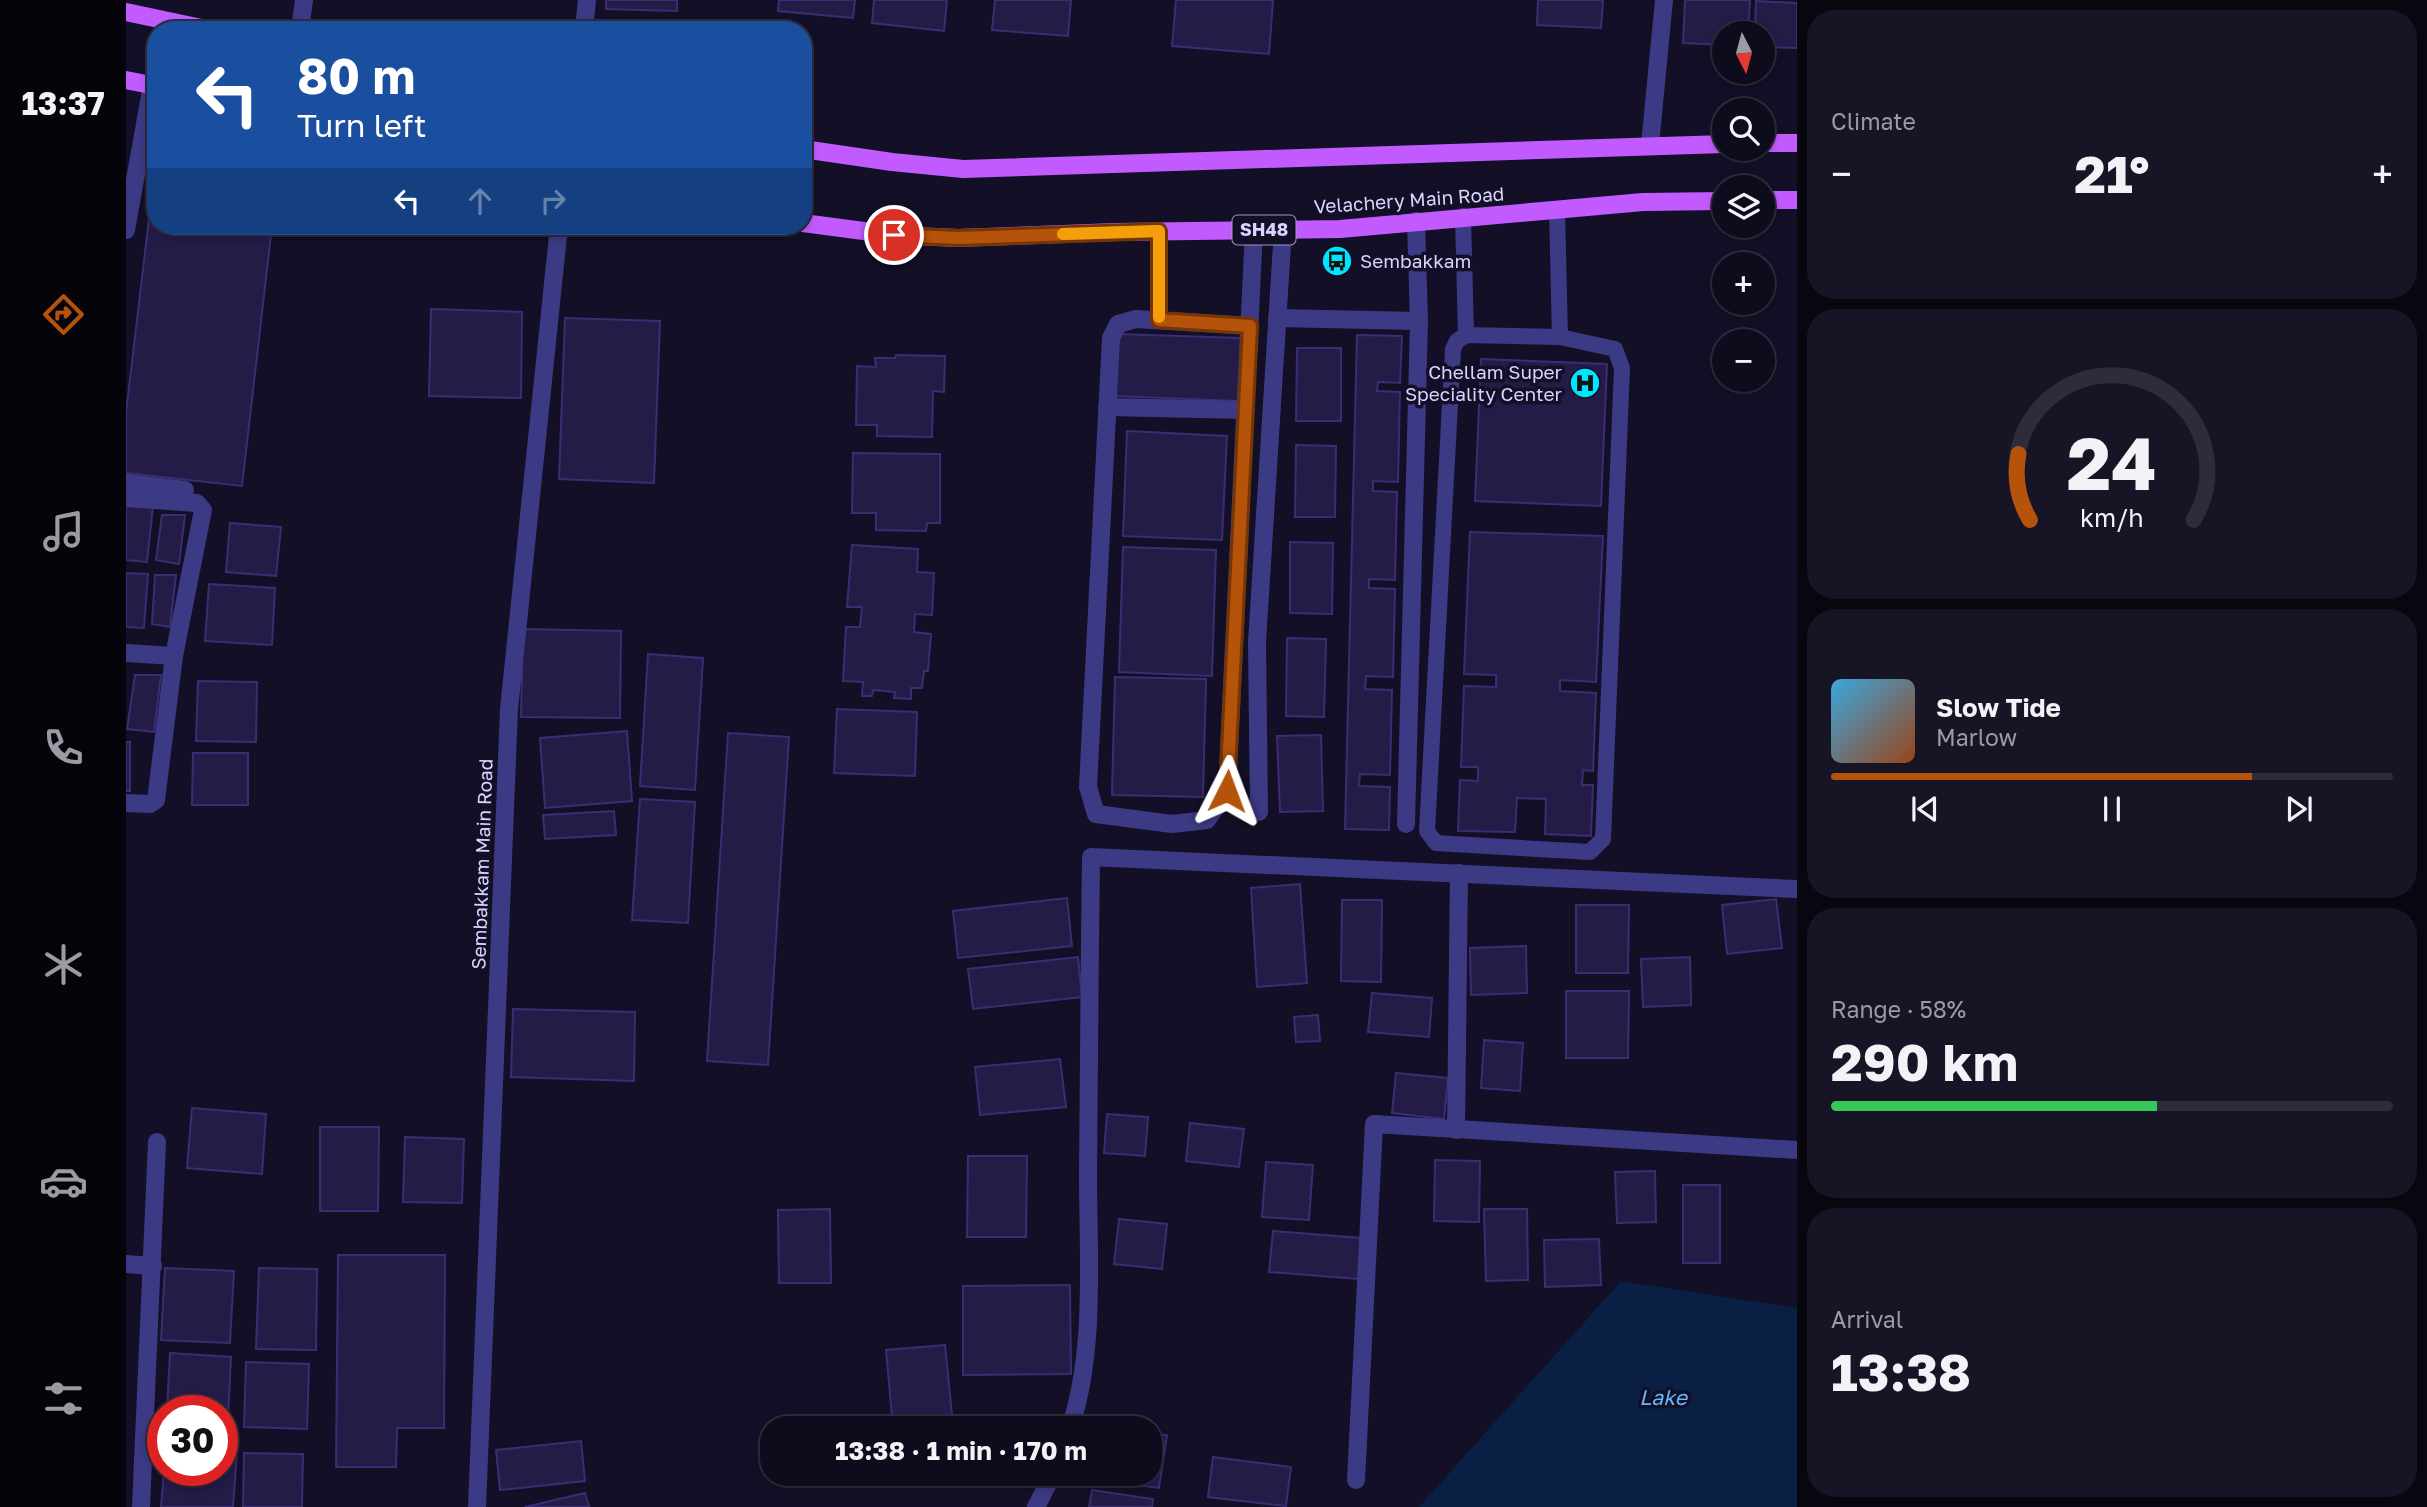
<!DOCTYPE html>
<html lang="en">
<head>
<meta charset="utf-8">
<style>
  :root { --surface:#0e0b1c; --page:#171425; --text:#f1f3f6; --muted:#9b9ba3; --line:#2e2b3b; --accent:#b45309 }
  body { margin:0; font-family:"Golos Text",sans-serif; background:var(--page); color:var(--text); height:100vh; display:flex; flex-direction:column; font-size:26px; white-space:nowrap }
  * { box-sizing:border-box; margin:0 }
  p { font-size:23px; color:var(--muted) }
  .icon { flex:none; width:38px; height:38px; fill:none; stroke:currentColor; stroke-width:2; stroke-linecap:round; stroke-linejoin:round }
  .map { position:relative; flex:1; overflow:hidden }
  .sheet { display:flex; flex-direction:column; gap:10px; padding:10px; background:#08060f; width:630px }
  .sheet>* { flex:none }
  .banner { position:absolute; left:21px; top:21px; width:665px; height:214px; border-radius:28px; box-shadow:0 4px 10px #0003,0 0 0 2px var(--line); background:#1a4fa0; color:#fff; overflow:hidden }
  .needle { width:46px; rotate:174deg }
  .controls { position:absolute; left:1586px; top:21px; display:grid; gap:14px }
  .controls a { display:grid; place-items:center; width:63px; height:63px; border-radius:50%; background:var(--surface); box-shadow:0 4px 10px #0003,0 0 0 2px var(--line); font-size:35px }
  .speed { position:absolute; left:21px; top:1395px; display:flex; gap:14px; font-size:35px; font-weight:700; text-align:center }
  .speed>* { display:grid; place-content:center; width:91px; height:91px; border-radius:50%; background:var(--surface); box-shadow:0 4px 10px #0003,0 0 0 2px var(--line); line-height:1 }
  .speed .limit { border:10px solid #d22; background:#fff; color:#111 }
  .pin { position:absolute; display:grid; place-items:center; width:60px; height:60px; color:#fff; margin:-30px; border:4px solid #fff; border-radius:50%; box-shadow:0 2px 7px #0007 }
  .me { position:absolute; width:77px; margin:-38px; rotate:3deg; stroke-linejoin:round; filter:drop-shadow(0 0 5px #0008) }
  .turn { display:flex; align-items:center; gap:24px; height:147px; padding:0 35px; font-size:32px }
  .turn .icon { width:91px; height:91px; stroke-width:2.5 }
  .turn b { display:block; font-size:49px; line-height:60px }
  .lanes { display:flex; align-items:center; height:66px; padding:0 35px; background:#0003; justify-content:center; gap:35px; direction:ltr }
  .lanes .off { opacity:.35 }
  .big { font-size:52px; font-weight:700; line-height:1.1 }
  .sheet .tile { flex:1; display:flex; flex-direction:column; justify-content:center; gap:10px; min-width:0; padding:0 24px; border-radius:28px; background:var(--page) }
  .sheet .dial { align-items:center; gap:0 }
  .dial svg { height:182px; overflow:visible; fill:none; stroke:var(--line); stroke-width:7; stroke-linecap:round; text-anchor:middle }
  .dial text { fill:var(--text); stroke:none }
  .song { display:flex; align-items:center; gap:21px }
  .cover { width:84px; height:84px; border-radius:10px; background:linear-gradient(135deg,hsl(200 70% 55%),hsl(20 70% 35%)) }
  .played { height:7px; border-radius:4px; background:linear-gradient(90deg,var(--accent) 75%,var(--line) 75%) }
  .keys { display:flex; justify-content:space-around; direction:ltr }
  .heat { display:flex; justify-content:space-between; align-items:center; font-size:38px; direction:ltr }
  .charge { height:10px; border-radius:5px; background:linear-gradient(90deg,#34c759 58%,var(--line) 0) }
  .trip { position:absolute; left:634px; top:1416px; width:402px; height:70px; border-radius:28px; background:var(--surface); box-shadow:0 4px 10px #0003,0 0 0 2px var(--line); font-weight:700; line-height:70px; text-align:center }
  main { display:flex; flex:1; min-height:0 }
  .menu { display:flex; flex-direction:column; width:126px; justify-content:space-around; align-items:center; background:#06040b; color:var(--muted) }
  .menu .icon { width:49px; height:49px }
  .menu .on { color:var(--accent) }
  .menu b { font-size:32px; color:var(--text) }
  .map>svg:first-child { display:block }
  .water { fill:#0a1f44 }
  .building { fill:#241b47; stroke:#3b2d73; stroke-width:2 }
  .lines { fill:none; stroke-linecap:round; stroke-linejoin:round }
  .lane { stroke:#3d3a85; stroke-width:16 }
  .street { stroke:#3d3a85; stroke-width:18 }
  .primary { stroke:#c25bff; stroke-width:18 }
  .route-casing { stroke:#753606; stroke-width:18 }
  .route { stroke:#b45309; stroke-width:12 }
  .slow { stroke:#f59e0b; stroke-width:12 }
  .labels { text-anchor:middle; stroke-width:7; stroke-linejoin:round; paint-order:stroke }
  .shield { fill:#130f26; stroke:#9e99be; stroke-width:2 }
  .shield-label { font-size:18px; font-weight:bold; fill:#d9d4ff }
  .street-label { font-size:19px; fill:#d9d4ff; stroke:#130f26 }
  .poi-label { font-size:19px; fill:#d9d4ff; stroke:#130f26; text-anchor:start }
  .water-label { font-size:21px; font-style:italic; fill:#62b6ff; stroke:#130f26 }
</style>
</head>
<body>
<main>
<nav class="menu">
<b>13:37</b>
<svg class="icon on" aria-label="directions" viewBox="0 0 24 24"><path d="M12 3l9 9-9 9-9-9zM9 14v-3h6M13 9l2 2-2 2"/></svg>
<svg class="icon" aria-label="music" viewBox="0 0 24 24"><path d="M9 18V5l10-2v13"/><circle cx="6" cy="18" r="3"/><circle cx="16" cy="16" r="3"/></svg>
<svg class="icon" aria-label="phone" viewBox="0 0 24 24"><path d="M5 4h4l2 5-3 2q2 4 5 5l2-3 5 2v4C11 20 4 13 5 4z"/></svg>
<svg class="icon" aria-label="climate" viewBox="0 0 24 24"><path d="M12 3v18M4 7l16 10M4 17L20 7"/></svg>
<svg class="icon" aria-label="car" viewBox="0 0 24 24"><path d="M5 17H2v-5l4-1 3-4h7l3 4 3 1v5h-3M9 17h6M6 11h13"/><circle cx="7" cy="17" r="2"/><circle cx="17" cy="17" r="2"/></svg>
<svg class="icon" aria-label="filters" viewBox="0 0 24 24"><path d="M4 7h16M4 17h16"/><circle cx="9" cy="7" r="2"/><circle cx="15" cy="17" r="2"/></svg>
</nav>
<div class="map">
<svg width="1671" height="1507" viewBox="0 0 1671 1507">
  <rect width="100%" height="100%" fill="#130f26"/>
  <path class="water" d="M1495,1281L1671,1308V1507H1293Z"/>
  <g class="building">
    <path d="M480,0H551V11L480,9Z"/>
    <path d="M653,0H729L727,18L652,11Z"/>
    <path d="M748,0H821L818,31L746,23Z"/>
    <path d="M869,0H945L942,36L866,30Z"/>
    <path d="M1050,0H1147L1143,54L1046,46Z"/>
    <path d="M1412,0H1477L1475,28L1411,25Z"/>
    <path d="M1559,0H1624L1622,33H1598V45L1557,43Z"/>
    <path d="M1630,1L1671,3V48L1636,47V33H1629Z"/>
    <path d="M28,176H30V226H146L116,486L0,473V413Z"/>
    <path d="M305,309L396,312L395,398L303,396Z"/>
    <path d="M439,318L534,321L528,483L433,479Z"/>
    <path d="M991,334L1115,338L1113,401L988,396Z"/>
    <path d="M1231,335L1276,336L1274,383L1252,382L1251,391L1274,392L1272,482L1247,481V491L1271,492L1269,580L1243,579V588L1269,589L1267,677L1240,676L1239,689L1266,690L1264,775L1234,774L1233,786L1264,787L1263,830L1219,829Z"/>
    <path d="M1171,348H1215V421H1170Z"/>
    <path d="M770,355L819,356L818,392L807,391L806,437L751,436V425H730L731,366L750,367L749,358H769Z"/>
    <path d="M1355,359L1481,364L1475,506L1349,501Z"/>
    <path d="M1001,431L1101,436L1096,540L997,536Z"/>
    <path d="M1170,445L1210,446L1209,517H1169Z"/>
    <path d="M727,453L814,454V523H801L800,531L750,530V513H726Z"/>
    <path d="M0,504L27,506L21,562L0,560Z"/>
    <path d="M36,515H59L53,564L30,560Z"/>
    <path d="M104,523L155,527L150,576L100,572Z"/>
    <path d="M1344,532L1477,536L1470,682L1434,680V691L1470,693L1467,771L1457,770L1456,785H1467L1465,836L1419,834L1420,799L1391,798L1389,832L1332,831L1334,780L1352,781V767H1335L1338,686L1370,687V675L1338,674Z"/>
    <path d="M1164,542L1207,543L1206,614L1164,613Z"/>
    <path d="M726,545L792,549L791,572L808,573L806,615L789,614L788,632L805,634L802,671H798L796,688H785V699L768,698L769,692L747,690L746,696H736L737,682L717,681L720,627H734L736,607H721Z"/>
    <path d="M997,547L1090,550L1086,676L993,672Z"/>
    <path d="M0,573L22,574L18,628L0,627Z"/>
    <path d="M29,575H50L44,627L26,624Z"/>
    <path d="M83,584L149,588L146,645L79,641Z"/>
    <path d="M397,629L495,631L494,718L395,717Z"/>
    <path d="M1161,638L1200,639L1198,717L1160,716Z"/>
    <path d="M522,654L577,658L569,790L514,786Z"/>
    <path d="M9,675H35L28,732L1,729Z"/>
    <path d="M989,677L1080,679L1077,797L986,795Z"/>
    <path d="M72,681L131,682L130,742L70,741Z"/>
    <path d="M711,709L791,712L789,776L708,773Z"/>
    <path d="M501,731L506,801L419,808L414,738Z"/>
    <path d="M602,733L663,737L642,1065L581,1061Z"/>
    <path d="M1195,735L1197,811L1154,812L1151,736Z"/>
    <rect x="0" y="742" width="4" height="49"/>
    <path d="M67,753H122V805H66Z"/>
    <path d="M514,799L569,802L562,923L506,920Z"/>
    <path d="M488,811L490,835L419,839L417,815Z"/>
    <path d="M1174,884L1181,983L1131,987L1125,888Z"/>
    <path d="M941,898L946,946L832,958L827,911Z"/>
    <path d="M1650,899L1656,948L1601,954L1596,905Z"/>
    <path d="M1216,900H1256L1255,982L1215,981Z"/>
    <path d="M1450,905H1503L1502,973H1450Z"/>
    <path d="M1400,946L1401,993L1345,995L1344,948Z"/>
    <path d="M952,957L956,997L847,1009L842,969Z"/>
    <path d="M1564,957L1565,1005L1517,1007L1515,959Z"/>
    <path d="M1440,991H1503L1502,1058H1440Z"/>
    <path d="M1246,993L1306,998L1303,1037L1242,1032Z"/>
    <path d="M387,1009L509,1012L508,1081L385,1077Z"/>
    <path d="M1192,1015L1194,1041L1170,1042L1168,1017Z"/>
    <path d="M1358,1040L1397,1043L1394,1091L1355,1088Z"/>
    <path d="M934,1059L940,1107L854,1115L849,1067Z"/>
    <path d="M1270,1073L1322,1078L1318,1119L1266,1113Z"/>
    <path d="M66,1108L140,1114L136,1174L61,1168Z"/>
    <path d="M981,1114L1022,1117L1019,1156L978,1153Z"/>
    <path d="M1064,1123L1118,1129L1113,1167L1060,1161Z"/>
    <path d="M194,1127H253L252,1211H194Z"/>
    <path d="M279,1137L338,1139L336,1203L277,1202Z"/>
    <path d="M842,1156H901L900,1237H841Z"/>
    <path d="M1309,1160L1354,1161L1353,1222L1308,1221Z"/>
    <path d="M1140,1162L1187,1165L1183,1220L1136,1217Z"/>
    <path d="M1529,1171L1530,1222L1491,1223L1489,1172Z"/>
    <rect x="1557" y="1185" width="37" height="78"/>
    <path d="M704,1209L705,1283H653L652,1210Z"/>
    <path d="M1358,1209H1401L1402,1280L1360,1281Z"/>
    <path d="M993,1219L1041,1224L1036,1269L988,1264Z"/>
    <path d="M1147,1231L1235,1238L1232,1279L1143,1272Z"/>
    <path d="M1473,1239L1475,1285L1419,1287L1418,1240Z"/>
    <path d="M212,1255H319L318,1428H271L270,1467H210Z"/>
    <path d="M39,1268L108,1271L104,1343L35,1340Z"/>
    <path d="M133,1268L191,1269L190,1350L130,1349Z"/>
    <path d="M944,1285L945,1374L837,1375V1286Z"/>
    <path d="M819,1345L827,1425L767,1428L760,1350Z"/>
    <path d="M44,1353L105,1357L102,1418H96V1410H41Z"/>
    <path d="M120,1362L183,1364L181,1429L118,1427Z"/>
    <path d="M1024,1433L1041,1435L1033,1488L973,1480L974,1474H1024Z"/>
    <path d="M455,1441L459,1481L374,1490L370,1450Z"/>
    <path d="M96,1452L111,1453L107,1507H35L38,1470H96Z"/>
    <path d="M118,1453L177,1454L176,1507H117Z"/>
    <path d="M1087,1457L1165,1467L1160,1506L1082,1497Z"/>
    <path d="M966,1490L1027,1499L1026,1507H963Z"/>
    <path d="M459,1493L463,1507H399Z"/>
  </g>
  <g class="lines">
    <g class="lane">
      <path d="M1431,210L1434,337L1340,335L1331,341L1327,349L1301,831L1310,843L1464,852L1477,839L1496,368L1489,349L1434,337"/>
      <path d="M1337,216L1340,335"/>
    </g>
    <g class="street">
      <path d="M174,30L178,0"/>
      <path d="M458,30L461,0"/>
      <path d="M1524,145L1538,0"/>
      <path d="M0,230L26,85"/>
      <path d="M1151,318L1293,321"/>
      <path d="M1033,320V231"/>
      <path d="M1124,326L1010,319L992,324L985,338L962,787L970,814L1046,824L1081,820L1101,791L1128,230"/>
      <path d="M981,407L1120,410"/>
      <path d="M0,483L59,490"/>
      <path d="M0,498L71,503L77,510L48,656L30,800L24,804L0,803"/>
      <path d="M0,653L48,656"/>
      <path d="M1133,812L1131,642L1157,229"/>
      <path d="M1280,824L1293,321L1290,221"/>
      <path d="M1330,1130L1333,873"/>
      <path d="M0,1264L27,1266"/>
      <path d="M944,1428C970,1351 962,1255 962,1175C962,1069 964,963 965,857L1671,889"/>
      <path d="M1230,1480L1248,1124L1671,1150"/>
      <path d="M15,1507L31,1142"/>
      <path d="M351,1507L383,709L433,226"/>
      <path d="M910,1507L927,1474"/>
    </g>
    <g class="primary">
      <path d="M0,12L85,30"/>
      <path d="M0,80L30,86"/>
      <path d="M1636,143H1671"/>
      <path d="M677,149L766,162L837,169L1598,144"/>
      <path d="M1636,200H1671"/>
      <path d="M677,223L768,235L832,238L989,232L1214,229L1517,202L1598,201"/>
    </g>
  </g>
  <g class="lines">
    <g class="route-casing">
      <path id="route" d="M768,235L832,238L1033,231V320L1124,326L1101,791"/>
    </g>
    <use href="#route" class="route"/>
    <path class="slow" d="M937,234L1033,231V317"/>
  </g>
  <defs>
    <g id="bus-disc" transform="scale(1.575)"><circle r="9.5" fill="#00e5ff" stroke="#130f26"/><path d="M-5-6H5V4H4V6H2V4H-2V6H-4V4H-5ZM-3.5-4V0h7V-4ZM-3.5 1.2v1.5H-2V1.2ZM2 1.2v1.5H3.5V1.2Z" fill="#111"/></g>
    <g id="hospital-disc" transform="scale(1.575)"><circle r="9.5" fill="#00e5ff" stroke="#130f26"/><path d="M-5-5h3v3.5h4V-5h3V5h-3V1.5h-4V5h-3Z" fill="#111"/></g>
  </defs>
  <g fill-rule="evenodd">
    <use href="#bus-disc" x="1211" y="261"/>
    <use href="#hospital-disc" x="1459" y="383"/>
  </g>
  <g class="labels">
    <rect class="shield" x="1106.5" y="215.5" width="63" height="29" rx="5"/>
    <g class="shield-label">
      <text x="1138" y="236">SH48</text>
    </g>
    <g class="street-label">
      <text transform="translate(1283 200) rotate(-4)" y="7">Velachery Main Road</text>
      <text transform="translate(356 864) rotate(-88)" y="7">Sembakkam Main Road</text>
    </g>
    <g class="poi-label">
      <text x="1234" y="268">Sembakkam</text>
      <text x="1436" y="379" text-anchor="end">Chellam Super<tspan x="1436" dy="22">Speciality Center</tspan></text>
    </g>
    <g class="water-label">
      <text x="1537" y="1405">Lake</text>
    </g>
  </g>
</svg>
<div class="controls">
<a><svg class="needle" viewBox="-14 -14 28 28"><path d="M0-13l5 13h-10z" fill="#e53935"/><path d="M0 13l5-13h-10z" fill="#9b9ba3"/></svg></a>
<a><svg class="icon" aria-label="search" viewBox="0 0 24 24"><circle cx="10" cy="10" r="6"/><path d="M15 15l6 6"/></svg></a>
<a><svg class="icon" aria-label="layers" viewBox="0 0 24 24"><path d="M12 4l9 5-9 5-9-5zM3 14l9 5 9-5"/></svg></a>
<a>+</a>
<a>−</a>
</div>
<div class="speed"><div class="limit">30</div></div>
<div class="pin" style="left:768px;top:235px;background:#d93025"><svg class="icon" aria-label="arrive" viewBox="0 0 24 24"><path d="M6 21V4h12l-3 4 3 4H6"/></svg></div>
<svg class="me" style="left:1101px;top:791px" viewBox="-20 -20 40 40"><path d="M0-17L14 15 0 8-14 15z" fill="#b45309" stroke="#fff" stroke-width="4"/></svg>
<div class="trip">13:38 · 1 min · 170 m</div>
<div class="banner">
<div class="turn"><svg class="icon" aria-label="left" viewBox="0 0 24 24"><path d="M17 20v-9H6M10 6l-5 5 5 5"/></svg><div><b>80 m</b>Turn left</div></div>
<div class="lanes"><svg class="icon" aria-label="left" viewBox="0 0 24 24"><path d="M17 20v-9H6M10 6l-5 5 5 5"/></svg><svg class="icon off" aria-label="ahead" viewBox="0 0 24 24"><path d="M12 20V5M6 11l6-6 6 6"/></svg><svg class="icon off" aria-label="right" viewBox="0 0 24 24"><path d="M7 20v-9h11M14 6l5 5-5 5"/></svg></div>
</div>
</div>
<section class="sheet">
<div class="tile"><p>Climate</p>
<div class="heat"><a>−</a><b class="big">21°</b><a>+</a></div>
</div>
<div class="tile dial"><svg viewBox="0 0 100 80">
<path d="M14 69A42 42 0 1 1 86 69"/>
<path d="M14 69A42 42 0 0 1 9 40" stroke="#b45309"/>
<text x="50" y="56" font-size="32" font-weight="700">24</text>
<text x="50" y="72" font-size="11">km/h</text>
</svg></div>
<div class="tile">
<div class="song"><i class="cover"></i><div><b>Slow Tide</b><p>Marlow</p></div></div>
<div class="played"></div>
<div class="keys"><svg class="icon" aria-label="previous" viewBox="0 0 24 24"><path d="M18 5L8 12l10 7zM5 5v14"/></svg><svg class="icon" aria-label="pause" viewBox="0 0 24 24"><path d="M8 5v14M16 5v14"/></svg><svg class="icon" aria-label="next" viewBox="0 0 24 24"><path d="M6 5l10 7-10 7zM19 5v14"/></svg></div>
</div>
<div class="tile"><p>Range · 58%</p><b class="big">290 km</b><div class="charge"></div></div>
<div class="tile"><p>Arrival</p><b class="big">13:38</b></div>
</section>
</main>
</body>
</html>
